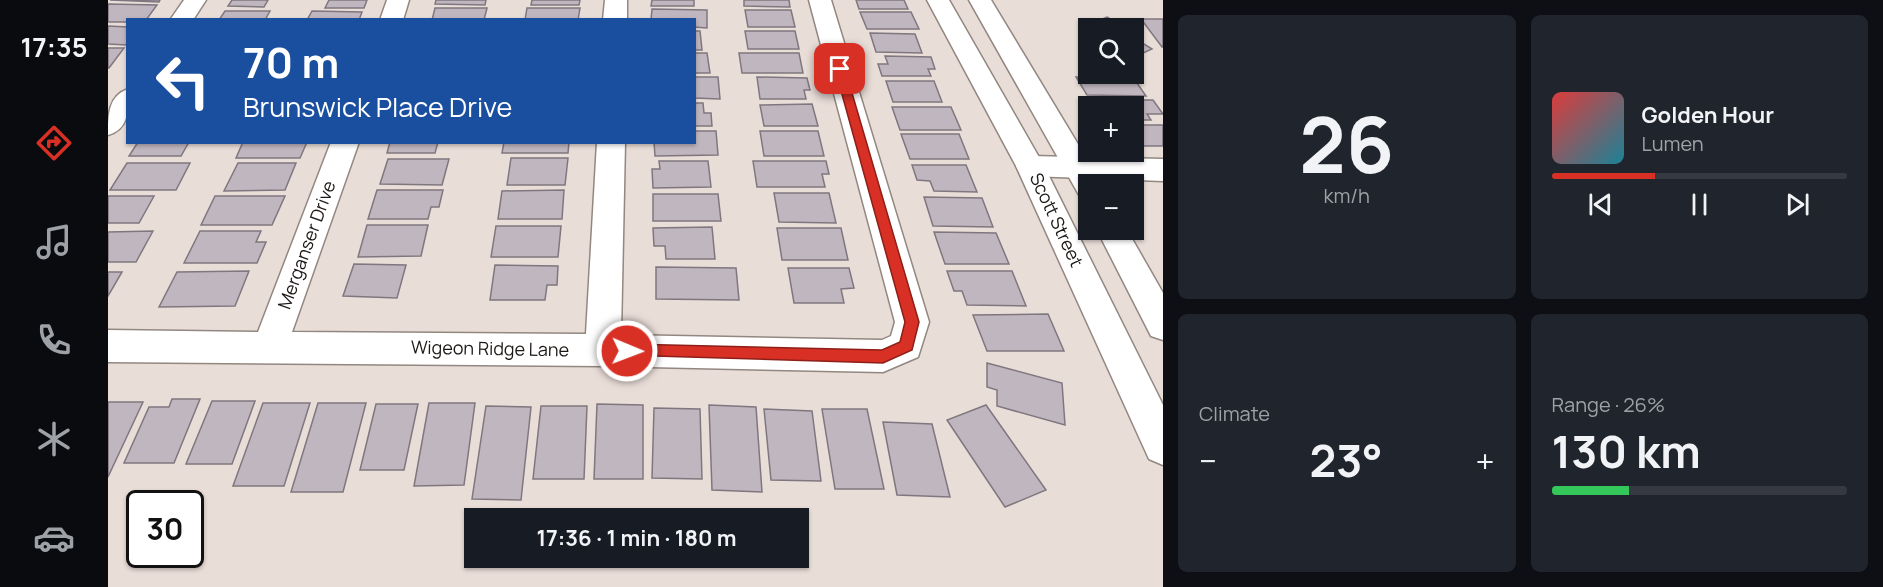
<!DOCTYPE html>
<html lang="en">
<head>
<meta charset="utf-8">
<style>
  :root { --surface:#171b24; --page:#20242c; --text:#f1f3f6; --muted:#9ea1a6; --line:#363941; --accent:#d93025 }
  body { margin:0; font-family:Manrope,sans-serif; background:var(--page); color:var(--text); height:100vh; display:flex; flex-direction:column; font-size:22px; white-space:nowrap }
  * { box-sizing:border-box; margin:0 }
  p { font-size:20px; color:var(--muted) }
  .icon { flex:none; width:33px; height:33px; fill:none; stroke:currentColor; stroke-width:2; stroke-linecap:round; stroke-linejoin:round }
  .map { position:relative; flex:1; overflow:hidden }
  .details { display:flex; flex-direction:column; gap:15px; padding:15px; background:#0d0f14; width:720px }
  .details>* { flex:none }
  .hud { position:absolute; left:18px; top:18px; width:570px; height:126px; border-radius:0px; box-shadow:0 2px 4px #0004; background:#1a4fa0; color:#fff; overflow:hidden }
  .buttons { position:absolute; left:970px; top:18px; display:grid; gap:12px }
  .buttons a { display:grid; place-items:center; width:66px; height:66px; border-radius:0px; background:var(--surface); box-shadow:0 2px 4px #0004; font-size:30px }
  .speed { position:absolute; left:18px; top:490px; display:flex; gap:12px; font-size:30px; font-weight:700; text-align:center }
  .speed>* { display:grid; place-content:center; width:78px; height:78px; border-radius:50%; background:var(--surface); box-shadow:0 2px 4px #0004; line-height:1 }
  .speed .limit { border:3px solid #111; border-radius:9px; background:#fff; color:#111 }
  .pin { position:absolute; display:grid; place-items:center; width:51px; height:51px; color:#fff; margin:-26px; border-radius:12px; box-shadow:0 3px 9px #0006 }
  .me { position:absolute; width:66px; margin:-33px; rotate:91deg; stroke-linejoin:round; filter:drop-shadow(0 0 4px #0008) }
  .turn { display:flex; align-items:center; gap:21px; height:126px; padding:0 18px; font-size:27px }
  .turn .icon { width:78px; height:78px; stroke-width:2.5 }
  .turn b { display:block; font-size:42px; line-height:51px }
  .big { font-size:45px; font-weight:700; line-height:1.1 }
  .details .widget { flex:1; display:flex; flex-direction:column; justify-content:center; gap:9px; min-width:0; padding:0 21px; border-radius:9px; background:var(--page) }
  .details .dial { align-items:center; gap:0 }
  .dial b { font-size:78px; line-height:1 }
  .song { display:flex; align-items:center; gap:18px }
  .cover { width:72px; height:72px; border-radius:9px; background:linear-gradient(135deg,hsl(0 70% 55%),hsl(190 70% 35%)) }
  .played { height:6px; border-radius:3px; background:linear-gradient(90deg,var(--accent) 35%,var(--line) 35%) }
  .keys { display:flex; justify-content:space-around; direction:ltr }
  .heat { display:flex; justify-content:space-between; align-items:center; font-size:33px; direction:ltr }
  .charge { height:9px; border-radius:4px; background:linear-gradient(90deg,#34c759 26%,var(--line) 0) }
  .details .tiles { flex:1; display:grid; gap:15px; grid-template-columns:repeat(2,1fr) }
  .trip { position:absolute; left:356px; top:508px; width:345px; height:60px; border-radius:0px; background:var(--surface); box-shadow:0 2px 4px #0004; font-weight:700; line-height:60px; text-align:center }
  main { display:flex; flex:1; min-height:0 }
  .tabs { display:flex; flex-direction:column; width:108px; justify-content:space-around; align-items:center; background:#090b0e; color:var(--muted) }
  .tabs .icon { width:42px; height:42px }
  .tabs .on { color:var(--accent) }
  .tabs b { font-size:27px; color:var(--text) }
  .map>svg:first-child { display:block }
  .building { fill:#c0b6bf; stroke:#7f777f; stroke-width:1.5 }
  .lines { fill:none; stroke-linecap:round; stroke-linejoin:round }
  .minor-casing { stroke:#928781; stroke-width:3 }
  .major-casing { stroke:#928781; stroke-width:3 }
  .minor { fill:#fff; fill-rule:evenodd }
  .major { fill:#fff; fill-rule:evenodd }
  .route { fill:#d93025; stroke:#8d1f18; stroke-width:1.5 }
  .labels { text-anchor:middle; stroke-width:6; stroke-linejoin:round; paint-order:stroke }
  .street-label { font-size:18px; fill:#1d1917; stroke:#fff }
</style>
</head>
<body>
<main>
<nav class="tabs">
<b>17:35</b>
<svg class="icon on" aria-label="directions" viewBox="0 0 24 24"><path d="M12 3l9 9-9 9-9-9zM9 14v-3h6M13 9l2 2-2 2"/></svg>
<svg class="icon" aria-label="music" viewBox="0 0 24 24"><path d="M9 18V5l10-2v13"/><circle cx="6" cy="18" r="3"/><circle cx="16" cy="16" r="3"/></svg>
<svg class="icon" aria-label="phone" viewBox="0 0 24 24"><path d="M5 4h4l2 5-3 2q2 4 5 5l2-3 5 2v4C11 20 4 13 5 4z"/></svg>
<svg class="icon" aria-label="climate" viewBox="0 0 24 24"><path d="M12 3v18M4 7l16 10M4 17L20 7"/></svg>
<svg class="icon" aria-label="car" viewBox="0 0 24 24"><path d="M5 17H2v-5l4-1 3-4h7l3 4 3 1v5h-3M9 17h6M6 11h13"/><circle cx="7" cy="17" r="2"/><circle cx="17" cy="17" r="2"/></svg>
</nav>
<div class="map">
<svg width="1055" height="587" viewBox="0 0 1055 587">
  <rect width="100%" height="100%" fill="#e9ddd7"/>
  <g class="building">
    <path d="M2,0H52L51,2Z"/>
    <path d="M124,0H160L156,7L120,6Z"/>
    <path d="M221,0H259L256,8H217Z"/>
    <path d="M328,0H378L377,5L327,4Z"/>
    <path d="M424,0H472L471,5H423Z"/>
    <path d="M544,0H586V6H543Z"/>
    <path d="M636,0H681L682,7L636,6Z"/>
    <path d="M748,0H796L800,9H751Z"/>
    <path d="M0,4L49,5L38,20H20V22H0Z"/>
    <path d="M327,8H379L376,20H324Z"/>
    <path d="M419,8H472L470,20H417Z"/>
    <path d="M544,9L599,10V28L586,27V20H543Z"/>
    <path d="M637,10H683L687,27H640Z"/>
    <path d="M117,11H162L157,20H111Z"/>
    <path d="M204,11L254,12L251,20H199Z"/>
    <path d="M752,12H803L811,29H759Z"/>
    <path d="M999,17L1017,28H989L982,24Z"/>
    <path d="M1033,19H1055V47H1054Z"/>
    <path d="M0,26L20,27L19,45L0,44Z"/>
    <path d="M586,31H592L594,50H586Z"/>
    <path d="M637,31H687L691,49H640Z"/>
    <path d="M762,33L807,34L814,53L768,52Z"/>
    <path d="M1026,34L1034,39L1031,41L1044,49L1031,55L1026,52Z"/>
    <path d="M0,48H16L1,68H0Z"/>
    <path d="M586,53H599L602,73H586Z"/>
    <path d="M631,53H691L695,73H634Z"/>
    <path d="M777,56L823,57L827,69H820L823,76H774L770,64H780Z"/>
    <path d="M586,77H610L612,99L586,98Z"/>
    <path d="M649,77L699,78L702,90H696L698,99H652Z"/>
    <path d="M968,77H1009L1013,82L1029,83L1038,96L979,95Z"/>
    <path d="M778,81H826L834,102H785Z"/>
    <path d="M998,100H1045L1055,114H1039L1043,120H1026V106H1001Z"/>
    <path d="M586,103H595L596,113H603L604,126H586Z"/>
    <path d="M704,104L710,126H656L652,105Z"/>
    <path d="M784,107H843L853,130H792Z"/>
    <rect x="1026" y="125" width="29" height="21"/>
    <path d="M586,131H608L610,155L547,156L546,142H586Z"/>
    <path d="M652,131H710L716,156H656Z"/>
    <path d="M793,134H851L861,159H802Z"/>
    <path d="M30,142H81L73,156H21Z"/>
    <path d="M135,142H199L192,158H128Z"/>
    <path d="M282,142H330L327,153H279Z"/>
    <path d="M396,142H461L460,153H394Z"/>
    <path d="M403,158H460L457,185H399Z"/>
    <path d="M280,159H341L334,185L272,184Z"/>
    <path d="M551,161H600L603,187L545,188L544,169H552Z"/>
    <path d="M645,161H718L721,174H714L717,187H649Z"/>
    <path d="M19,163H82L68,190H2Z"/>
    <path d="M130,163H188L177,190L116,191Z"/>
    <path d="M804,165H858L869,192L826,191L822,181L809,180Z"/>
    <path d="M269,190H335L331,207H323L320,219H260Z"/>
    <path d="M456,190L454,219H390L394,191Z"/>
    <path d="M666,193H721L728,223L671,222Z"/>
    <path d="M545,194H610L613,221H545Z"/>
    <path d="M0,196H46L31,223H0Z"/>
    <path d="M107,196H177L164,225H93Z"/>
    <path d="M816,197L874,198L885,227L825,226Z"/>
    <path d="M259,225H320L313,256L250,257Z"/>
    <path d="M388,226H453L450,257H383Z"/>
    <path d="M604,227L607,259H558L557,246H546L545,228Z"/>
    <path d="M669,228H733L740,260H674Z"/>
    <path d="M45,231L28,262H0V232Z"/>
    <path d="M92,231H153L148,242H158L149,263H76Z"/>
    <path d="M826,232L888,233L901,264H837Z"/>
    <path d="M246,264L298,265L289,298L235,296Z"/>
    <path d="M387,265L450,266L449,285H439L437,300H382Z"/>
    <path d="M548,267L628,268L631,300L548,299Z"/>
    <path d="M680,268H741L746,288L733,289L736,303H686Z"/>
    <path d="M141,271L127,306L51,307L69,272Z"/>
    <path d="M839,271H904L918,306L859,305L854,291H846Z"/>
    <path d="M0,272H14L0,296Z"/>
    <path d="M940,314L956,351H879L865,315Z"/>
    <path d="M879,363L954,383L957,425L889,406V390L879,387Z"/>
    <path d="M64,399H92L66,463H16L41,407H61Z"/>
    <path d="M104,401H147L124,464H78Z"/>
    <path d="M0,402H35L0,477Z"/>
    <path d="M155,403H202L176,486H125Z"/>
    <path d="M210,403H258L235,492H183Z"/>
    <path d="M321,403H367L356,485L306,486Z"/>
    <path d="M268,404H310L296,470H252Z"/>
    <path d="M489,404L535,405V479H486Z"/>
    <path d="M601,405L648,407L654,492L604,490Z"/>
    <path d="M878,405L938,490L897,507L839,420Z"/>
    <path d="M378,406L423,407L413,500L364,499Z"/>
    <path d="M433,406H479L476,479H425Z"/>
    <path d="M546,408L592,409L594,479L544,478Z"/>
    <path d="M656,409L704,411L713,481L663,480Z"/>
    <path d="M714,409H759L776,489H727Z"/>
    <path d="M775,422L824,424L842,497L789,495Z"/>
  </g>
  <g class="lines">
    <g class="minor-casing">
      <g id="minor">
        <path d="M76,0H98L85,20H62Z"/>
        <path d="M279,0H301L295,20H272Z"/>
        <path d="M497,0H519V20H495Z"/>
        <path d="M701,0H723L821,322L810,357L775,372L495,366L0,362V330L150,332L223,142H251L184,332L478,334L489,142H517L513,335L774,340L783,336L787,322Z"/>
        <path d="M20,89C20,109 22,129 0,135C0,116 0,96 20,89Z"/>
        <path d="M922,156L1055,159V181L922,176L912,173L908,166L912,159Z"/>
      </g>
    </g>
    <g class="major-casing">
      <g id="major">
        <path d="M819,0H841L936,166L1055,405V465L1041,459L908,166Z"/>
        <path d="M861,0H883L994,184H981V198L971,195Z"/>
        <path d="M989,230H1019L1055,293V340L1043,336Z"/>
      </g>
    </g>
    <use href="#minor" class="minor"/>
    <use href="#major" class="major"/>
  </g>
  <path class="route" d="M732,66L737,69L811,322L804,350L775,363L513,355L511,351L513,346L519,344L774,350L792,342L797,322L727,69Z"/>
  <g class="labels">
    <g class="street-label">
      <text transform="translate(948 220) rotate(65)" y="6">Scott Street</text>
      <text transform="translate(199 245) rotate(-70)" y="6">Merganser Drive</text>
      <text transform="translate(382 349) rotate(1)" y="6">Wigeon Ridge Lane</text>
    </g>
  </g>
</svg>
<div class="buttons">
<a><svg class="icon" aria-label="search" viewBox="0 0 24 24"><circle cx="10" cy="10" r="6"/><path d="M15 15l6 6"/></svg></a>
<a>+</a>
<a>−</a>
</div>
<div class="speed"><div class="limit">30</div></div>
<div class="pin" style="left:732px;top:69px;background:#d93025"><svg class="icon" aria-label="arrive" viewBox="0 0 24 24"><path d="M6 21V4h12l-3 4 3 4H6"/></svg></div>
<svg class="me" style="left:519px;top:351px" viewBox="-20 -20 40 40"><circle r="17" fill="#d93025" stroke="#fff" stroke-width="3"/><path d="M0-11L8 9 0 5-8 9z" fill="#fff"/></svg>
<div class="trip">17:36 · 1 min · 180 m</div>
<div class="hud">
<div class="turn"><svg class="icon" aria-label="left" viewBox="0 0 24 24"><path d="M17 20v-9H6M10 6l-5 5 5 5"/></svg><div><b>70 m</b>Brunswick Place Drive</div></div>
</div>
</div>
<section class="details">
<div class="tiles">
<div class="widget dial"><b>26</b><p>km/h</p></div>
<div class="widget">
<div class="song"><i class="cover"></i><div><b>Golden Hour</b><p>Lumen</p></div></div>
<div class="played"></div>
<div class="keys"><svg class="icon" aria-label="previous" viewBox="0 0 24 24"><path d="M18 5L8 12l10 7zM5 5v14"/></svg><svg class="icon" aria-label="pause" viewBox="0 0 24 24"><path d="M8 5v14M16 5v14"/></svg><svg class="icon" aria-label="next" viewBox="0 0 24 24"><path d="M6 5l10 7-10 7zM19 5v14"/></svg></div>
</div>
<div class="widget"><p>Climate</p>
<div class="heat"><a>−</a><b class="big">23°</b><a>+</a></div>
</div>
<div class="widget"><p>Range · 26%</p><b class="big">130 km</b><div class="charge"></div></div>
</div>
</section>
</main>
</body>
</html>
